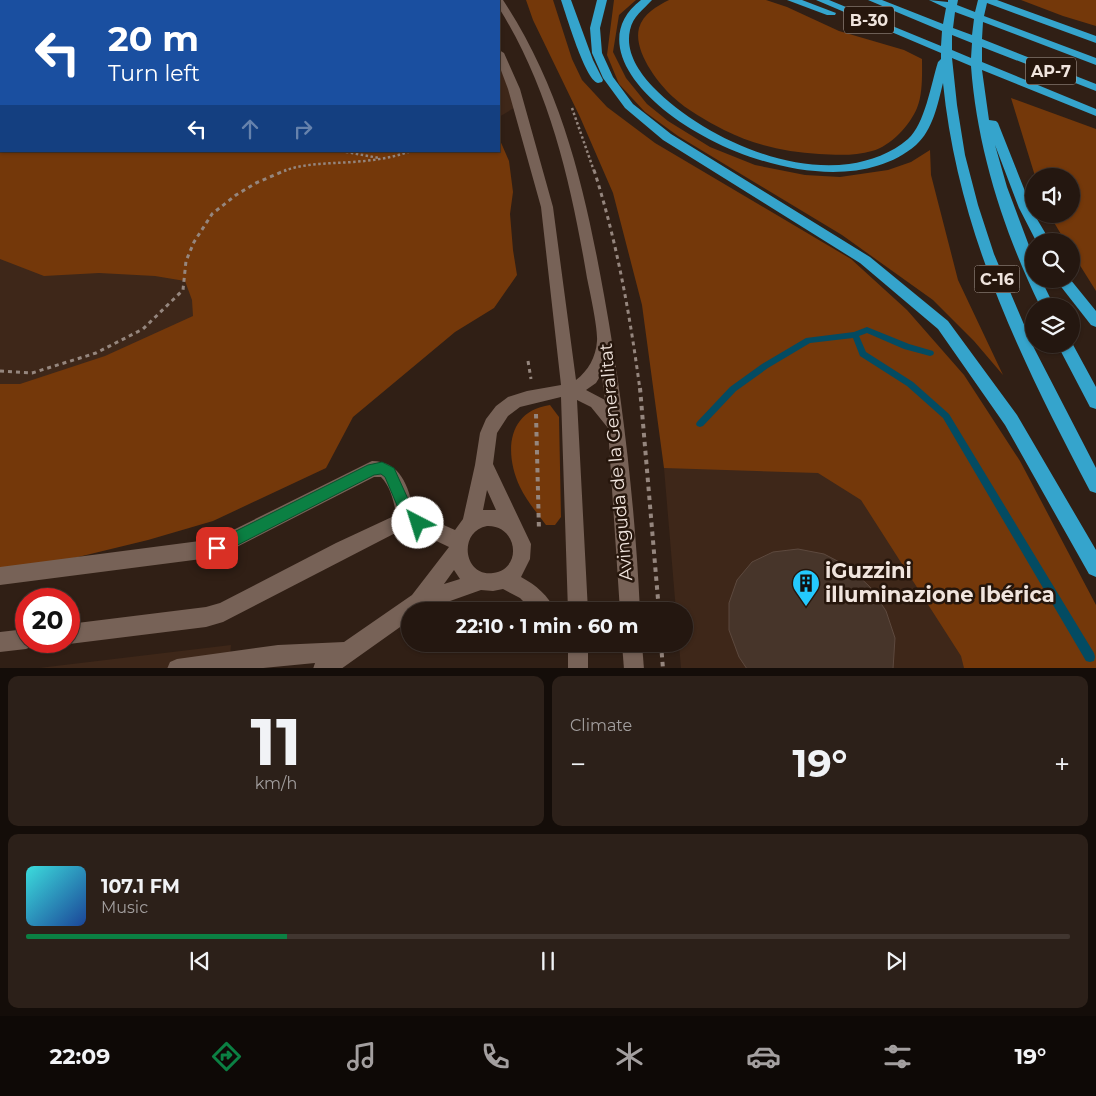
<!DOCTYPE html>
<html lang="en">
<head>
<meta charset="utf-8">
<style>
  :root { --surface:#241710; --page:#2c2019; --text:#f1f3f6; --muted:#a39f9f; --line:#413630; --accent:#0b8043 }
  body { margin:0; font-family:Montserrat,sans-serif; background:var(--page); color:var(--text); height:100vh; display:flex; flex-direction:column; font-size:19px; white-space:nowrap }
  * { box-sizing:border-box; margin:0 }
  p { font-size:16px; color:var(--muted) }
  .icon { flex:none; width:28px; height:28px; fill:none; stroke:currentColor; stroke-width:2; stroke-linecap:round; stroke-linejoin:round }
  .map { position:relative; height:668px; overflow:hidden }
  .details { display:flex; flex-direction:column; gap:8px; padding:8px; background:#140d09; flex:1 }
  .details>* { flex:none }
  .hud { position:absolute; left:0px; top:0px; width:500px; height:152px; box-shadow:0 1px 4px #0004,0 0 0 1px var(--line); background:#1a4fa0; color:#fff; overflow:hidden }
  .fabs { position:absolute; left:1025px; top:168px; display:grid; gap:10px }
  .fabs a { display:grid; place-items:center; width:55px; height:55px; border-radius:50%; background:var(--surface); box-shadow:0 1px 4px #0004,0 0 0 1px var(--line); font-size:25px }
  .speed { position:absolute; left:15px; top:588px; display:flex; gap:10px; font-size:25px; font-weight:700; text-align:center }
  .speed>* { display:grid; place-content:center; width:65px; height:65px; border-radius:50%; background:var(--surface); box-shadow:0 1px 4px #0004,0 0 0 1px var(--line); line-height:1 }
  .speed .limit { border:8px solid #d22; background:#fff; color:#111 }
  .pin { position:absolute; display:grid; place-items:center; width:42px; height:42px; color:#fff; margin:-21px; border-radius:10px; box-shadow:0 2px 8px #0006 }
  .me { position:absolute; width:55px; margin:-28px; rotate:320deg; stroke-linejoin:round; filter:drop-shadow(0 0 4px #0008) }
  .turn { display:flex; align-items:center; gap:18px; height:105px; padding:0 25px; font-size:22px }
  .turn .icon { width:65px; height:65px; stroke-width:2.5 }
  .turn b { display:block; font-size:35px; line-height:42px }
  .lanes { display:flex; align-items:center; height:48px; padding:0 25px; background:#0003; justify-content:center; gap:25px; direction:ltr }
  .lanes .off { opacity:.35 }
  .big { font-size:38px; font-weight:700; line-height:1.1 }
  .details .tile { flex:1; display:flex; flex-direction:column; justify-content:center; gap:8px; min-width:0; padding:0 18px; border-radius:10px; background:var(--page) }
  .details .dial { align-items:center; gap:0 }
  .dial b { font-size:65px; line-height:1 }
  .song { display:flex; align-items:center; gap:15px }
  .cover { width:60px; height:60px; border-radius:8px; background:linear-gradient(135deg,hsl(180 70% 55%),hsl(220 70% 35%)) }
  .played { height:5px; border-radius:2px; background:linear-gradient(90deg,var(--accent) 25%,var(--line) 25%) }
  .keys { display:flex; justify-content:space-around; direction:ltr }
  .heat { display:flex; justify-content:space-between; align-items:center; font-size:28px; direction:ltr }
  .details .tiles { flex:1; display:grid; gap:8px; grid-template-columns:1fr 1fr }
  .tile:last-child { grid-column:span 2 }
  .trip { position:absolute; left:401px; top:602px; width:292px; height:50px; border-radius:25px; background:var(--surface); box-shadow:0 1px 4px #0004,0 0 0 1px var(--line); font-weight:700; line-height:50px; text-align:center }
  .menu { display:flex; height:80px; justify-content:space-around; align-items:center; background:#0e0906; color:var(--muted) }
  .menu .icon { width:35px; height:35px }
  .menu .current { color:var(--accent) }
  .menu b { font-size:22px; color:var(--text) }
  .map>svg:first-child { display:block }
  .built { fill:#3e2719 }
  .green { fill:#74380a }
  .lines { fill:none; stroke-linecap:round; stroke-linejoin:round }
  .stream { fill:#034b62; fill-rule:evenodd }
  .building { fill:#47352a; stroke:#5d493e }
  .path-far2 { stroke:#95867e; stroke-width:2.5; stroke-dasharray:2.5 2.5; stroke-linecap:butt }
  .path-far1 { stroke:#95867e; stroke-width:3; stroke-dasharray:4 4; stroke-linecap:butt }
  .path { stroke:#95867e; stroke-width:4; stroke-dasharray:4.5 4.5; stroke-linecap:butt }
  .minor { fill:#776257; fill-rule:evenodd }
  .highway { fill:#35a4cc; fill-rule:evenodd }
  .route { fill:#0b8043; stroke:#07532c }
  .labels { text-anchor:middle; stroke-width:5; stroke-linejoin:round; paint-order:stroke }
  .shield { fill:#26160c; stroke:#b3a69e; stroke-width:1 }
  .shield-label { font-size:16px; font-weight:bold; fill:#f0e4dd }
  .street-label { font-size:18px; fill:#f0e4dd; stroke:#26160c }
  .near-poi-label { font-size:21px; font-weight:bold; fill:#f0e4dd; stroke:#26160c; text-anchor:start }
</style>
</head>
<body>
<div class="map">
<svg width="1096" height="669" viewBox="0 0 1096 669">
  <rect width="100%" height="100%" fill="#301f15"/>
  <g class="built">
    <path d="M0,0H471V1H1V151H442L207,321L0,396Z"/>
    <path d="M499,53L519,105L499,117Z"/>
    <path d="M664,468H907L977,668H681L679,644H685V611H676Z"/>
    <path d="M231,645L229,668H39Z"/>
  </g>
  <g class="green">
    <path d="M197,0H442V1H193Z"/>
    <path d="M526,0H553L572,59L582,80L607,107L655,143L851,259L907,310L964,375L1020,461L1096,605V668H964L961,656L861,500L818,473L664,468L642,305L613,193L580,117L533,20Z"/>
    <path d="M614,0H636L619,15L613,52L626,78L647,104L668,121L710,147L755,165L805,175L840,177L888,170L911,162L930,150L931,175L958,280L1003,375L974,341L933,300L842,235L678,136L645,112L619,84L607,55Z"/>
    <path d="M669,0H766L787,7L839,31L904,50L922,59C922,73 923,94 917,108C910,125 891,146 872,151C856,156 836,155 819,154C786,152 754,145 724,130C707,121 687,110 673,97C658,83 633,51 639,28C643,14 657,6 669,0Z"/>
    <path d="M1021,0H1096V26L1063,16Z"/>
    <path d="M0,61L1,151H499V138L509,161L513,192L510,214L513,250L517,275L494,308L455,332L353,417L326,468L213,521L148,540L0,576V384H20L105,356L193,316L192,300L185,281L155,276L99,273L44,276L0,259Z"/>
    <path d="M1011,98L1096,129V291L1071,251V241H1065L1049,214H1071V176H1035Z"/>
    <path d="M550,405L559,417L561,517L555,525H546C537,513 526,500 520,487C504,453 507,411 550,405Z"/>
  </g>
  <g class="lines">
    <path class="stream" d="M867,327L909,344L933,351L934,353L933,355L930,356L904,349L867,333L859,336L866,352L913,382L949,414L1094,653L1095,657L1094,661L1090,662L1086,661L943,418L907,386L860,356L853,338L810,343L768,368L736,391L703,426L700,427L697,426L696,424L697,422L730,387L762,364L806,338L854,332Z"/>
  </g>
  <g class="building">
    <path d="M0,0H68L69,1H1V12Z"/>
    <path d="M798,549L824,554L849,567L870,587L886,611L895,638L893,669H747L739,657L729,630V603L737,580L752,562L773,552Z"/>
  </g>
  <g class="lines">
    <g class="path-far2">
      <path d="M285,0L287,1"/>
      <path d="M153,1L157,0"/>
      <path d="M572,108L594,171"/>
      <path d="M341,151L379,158"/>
      <path d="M284,171C299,165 317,164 334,163C359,162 387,160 411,151"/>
    </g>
    <g class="path-far1">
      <path d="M594,170C617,242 630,315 640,390"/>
      <path d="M528,361L531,379"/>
      <path d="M0,371L32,373L96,353L143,329L183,290L186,261L194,242L212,214L236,195L256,183L286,170"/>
    </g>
    <g class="path">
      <path d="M640,388L659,611"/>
      <path d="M536,414L539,531"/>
      <path d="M661,644L663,669"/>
    </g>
    <g class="minor">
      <path d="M114,0H124L125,1H115Z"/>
      <path d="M465,0H475L476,1H466Z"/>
      <path d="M495,0H503C563,91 585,190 604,295C623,400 635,505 640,611H620L608,428L591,407L577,400L588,611H568L561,397L520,407L508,416L497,433L493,464L531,544L530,559L521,577C536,585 549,596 555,611H533L520,598L503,589L493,591L481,590L422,611H410V620L341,669H313L315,663L253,669H167L170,662L177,659L278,645L344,642L412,595L449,547L407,527L223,622L206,627L69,644L63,641H69V624L206,607L220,603L336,543L394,516L396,514C394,501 390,486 381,477H374L217,557L0,585V567L215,539L372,461C401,461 409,488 414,512L455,530L463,519L475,465L480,433L486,419L496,406L508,397L527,391L561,385L541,207L508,89L499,65V50L504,53L520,89L553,207L576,380C588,371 596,357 597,341C598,328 590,293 587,278C571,183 550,90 499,8V1ZM602,373V376L605,400L586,390L596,383ZM487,490L496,510H483ZM487,526C518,525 523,569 493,573C463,577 458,531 487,526ZM454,570L460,579L444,584Z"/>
      <rect x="0" y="52" width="1" height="6"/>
      <path d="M26,629V641H35L33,646L26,649L0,652V632Z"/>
      <rect x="568" y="644" width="20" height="25"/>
      <path d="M622,644H642L644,669H624Z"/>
    </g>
    <g class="highway">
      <path d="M561,0H571L593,60L603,80L602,82L598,83C585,80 566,14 561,0Z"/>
      <path d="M597,0H607L600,28L602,53L613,77L633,104L671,134L870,257L948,321L1017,415L1096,550V577L1089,574L1005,425L938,329L860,263L663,140L625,108L603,78L592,53L590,28Z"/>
      <path d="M641,0H652C643,10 633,16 630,30C625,52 639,72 653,87C699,134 782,173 849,164C870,161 892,153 908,139C925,124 931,84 938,62L941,59V53L816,0H829L941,46L942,31L868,0H882L943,24L946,8L929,0L948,2V0H958L957,5L975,12L978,0H997L1096,36V43L987,3L984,16L1096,58V65L983,22L982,39L1096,84V91L982,47V62L1096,109V116L982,70L989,120L996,121L998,123L1034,214L1050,241H1036L1019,208L995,145L1007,187L1034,259V279H1041L1054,306H1040C1004,232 977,149 971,66L952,58L957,105L965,155L978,205L994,254L1034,348L1096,468V493L1090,491C1021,360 958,232 943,83C938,103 933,130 916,145C812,235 541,77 641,0ZM955,12L974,19L972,35L953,28ZM952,35L972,43L971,58L952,50Z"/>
      <path d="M787,0H802L836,13L835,15H827Z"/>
      <path d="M1055,279H1070L1096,311V327L1091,325Z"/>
      <path d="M1071,341L1096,387V409L1090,407L1057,344H1071Z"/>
    </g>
  </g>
  <path class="route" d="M382,462L394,468L413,510L412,514L423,519L425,523L423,528L418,529L400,522L398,517L399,510L385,477L381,474L374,475L222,553L217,555L212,553L210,548L212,543L368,465Z"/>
  <defs>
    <g id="building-pin" transform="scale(1.4375)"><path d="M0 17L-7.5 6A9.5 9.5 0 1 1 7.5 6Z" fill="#24c9fe" stroke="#26160c"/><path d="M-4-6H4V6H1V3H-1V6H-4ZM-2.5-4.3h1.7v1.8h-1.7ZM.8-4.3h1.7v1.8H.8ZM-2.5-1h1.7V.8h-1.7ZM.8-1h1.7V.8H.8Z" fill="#111"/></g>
  </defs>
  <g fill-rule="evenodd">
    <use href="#building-pin" x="806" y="583"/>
  </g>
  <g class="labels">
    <g class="shield">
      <rect x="844" y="6.5" width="50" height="27" rx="4"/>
      <rect x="1026" y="57.5" width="50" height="27" rx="4"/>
      <rect x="974.5" y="265.5" width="45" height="27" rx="4"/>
    </g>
    <g class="shield-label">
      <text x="869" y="26">B-30</text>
      <text x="1051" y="77">AP-7</text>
      <text x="997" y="285">C-16</text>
    </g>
    <g class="street-label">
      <text transform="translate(616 462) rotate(-95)" y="6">Avinguda de la Generalitat</text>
    </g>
    <g class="near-poi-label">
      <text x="825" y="578">iGuzzini<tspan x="825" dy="24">illuminazione Ibérica</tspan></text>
    </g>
  </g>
</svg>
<div class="fabs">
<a><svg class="icon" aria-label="sound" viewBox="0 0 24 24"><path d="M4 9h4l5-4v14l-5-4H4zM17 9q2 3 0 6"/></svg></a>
<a><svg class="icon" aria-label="search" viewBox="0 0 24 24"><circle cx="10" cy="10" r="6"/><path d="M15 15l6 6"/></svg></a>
<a><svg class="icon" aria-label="layers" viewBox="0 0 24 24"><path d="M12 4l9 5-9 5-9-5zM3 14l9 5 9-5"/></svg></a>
</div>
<div class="speed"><div class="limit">20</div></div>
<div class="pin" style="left:217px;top:548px;background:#d93025"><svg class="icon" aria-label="arrive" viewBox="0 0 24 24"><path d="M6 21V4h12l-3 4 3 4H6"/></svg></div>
<svg class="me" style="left:418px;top:523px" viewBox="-20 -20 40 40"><circle r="19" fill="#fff"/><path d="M0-13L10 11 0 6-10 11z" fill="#0b8043"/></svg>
<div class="trip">22:10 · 1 min · 60 m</div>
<div class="hud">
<div class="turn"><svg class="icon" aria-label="left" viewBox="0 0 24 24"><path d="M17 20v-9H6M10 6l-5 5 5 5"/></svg><div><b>20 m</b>Turn left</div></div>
<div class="lanes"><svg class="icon" aria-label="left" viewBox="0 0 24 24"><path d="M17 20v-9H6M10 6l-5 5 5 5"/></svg><svg class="icon off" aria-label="ahead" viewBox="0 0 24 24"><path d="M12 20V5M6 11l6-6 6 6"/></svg><svg class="icon off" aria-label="right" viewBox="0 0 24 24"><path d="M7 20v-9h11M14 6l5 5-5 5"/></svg></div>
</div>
</div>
<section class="details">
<div class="tiles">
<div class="tile dial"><b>11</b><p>km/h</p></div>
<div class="tile"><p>Climate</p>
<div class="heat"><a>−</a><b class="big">19°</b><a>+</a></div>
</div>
<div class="tile">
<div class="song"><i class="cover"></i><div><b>107.1 FM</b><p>Music</p></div></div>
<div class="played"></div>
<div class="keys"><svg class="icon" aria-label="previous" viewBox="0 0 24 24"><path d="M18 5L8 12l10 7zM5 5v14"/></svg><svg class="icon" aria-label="pause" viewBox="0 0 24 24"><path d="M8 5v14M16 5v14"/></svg><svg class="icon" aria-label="next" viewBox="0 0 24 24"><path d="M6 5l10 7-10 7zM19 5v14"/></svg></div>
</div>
</div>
</section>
<nav class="menu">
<b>22:09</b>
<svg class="icon current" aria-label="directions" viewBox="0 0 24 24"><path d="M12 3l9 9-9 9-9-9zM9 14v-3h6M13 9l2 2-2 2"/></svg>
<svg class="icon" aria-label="music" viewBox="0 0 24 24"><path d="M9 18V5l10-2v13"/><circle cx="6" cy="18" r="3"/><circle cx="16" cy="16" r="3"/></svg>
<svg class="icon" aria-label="phone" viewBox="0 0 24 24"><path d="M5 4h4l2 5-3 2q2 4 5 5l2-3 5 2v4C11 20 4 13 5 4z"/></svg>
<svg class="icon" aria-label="climate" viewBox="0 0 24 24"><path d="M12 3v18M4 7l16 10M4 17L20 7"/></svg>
<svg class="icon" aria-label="car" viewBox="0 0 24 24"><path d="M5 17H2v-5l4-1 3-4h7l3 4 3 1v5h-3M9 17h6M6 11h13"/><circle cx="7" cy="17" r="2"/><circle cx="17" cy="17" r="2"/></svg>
<svg class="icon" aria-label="filters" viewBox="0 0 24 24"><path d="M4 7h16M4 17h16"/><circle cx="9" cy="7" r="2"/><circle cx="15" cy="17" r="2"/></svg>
<b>19°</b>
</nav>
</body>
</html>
